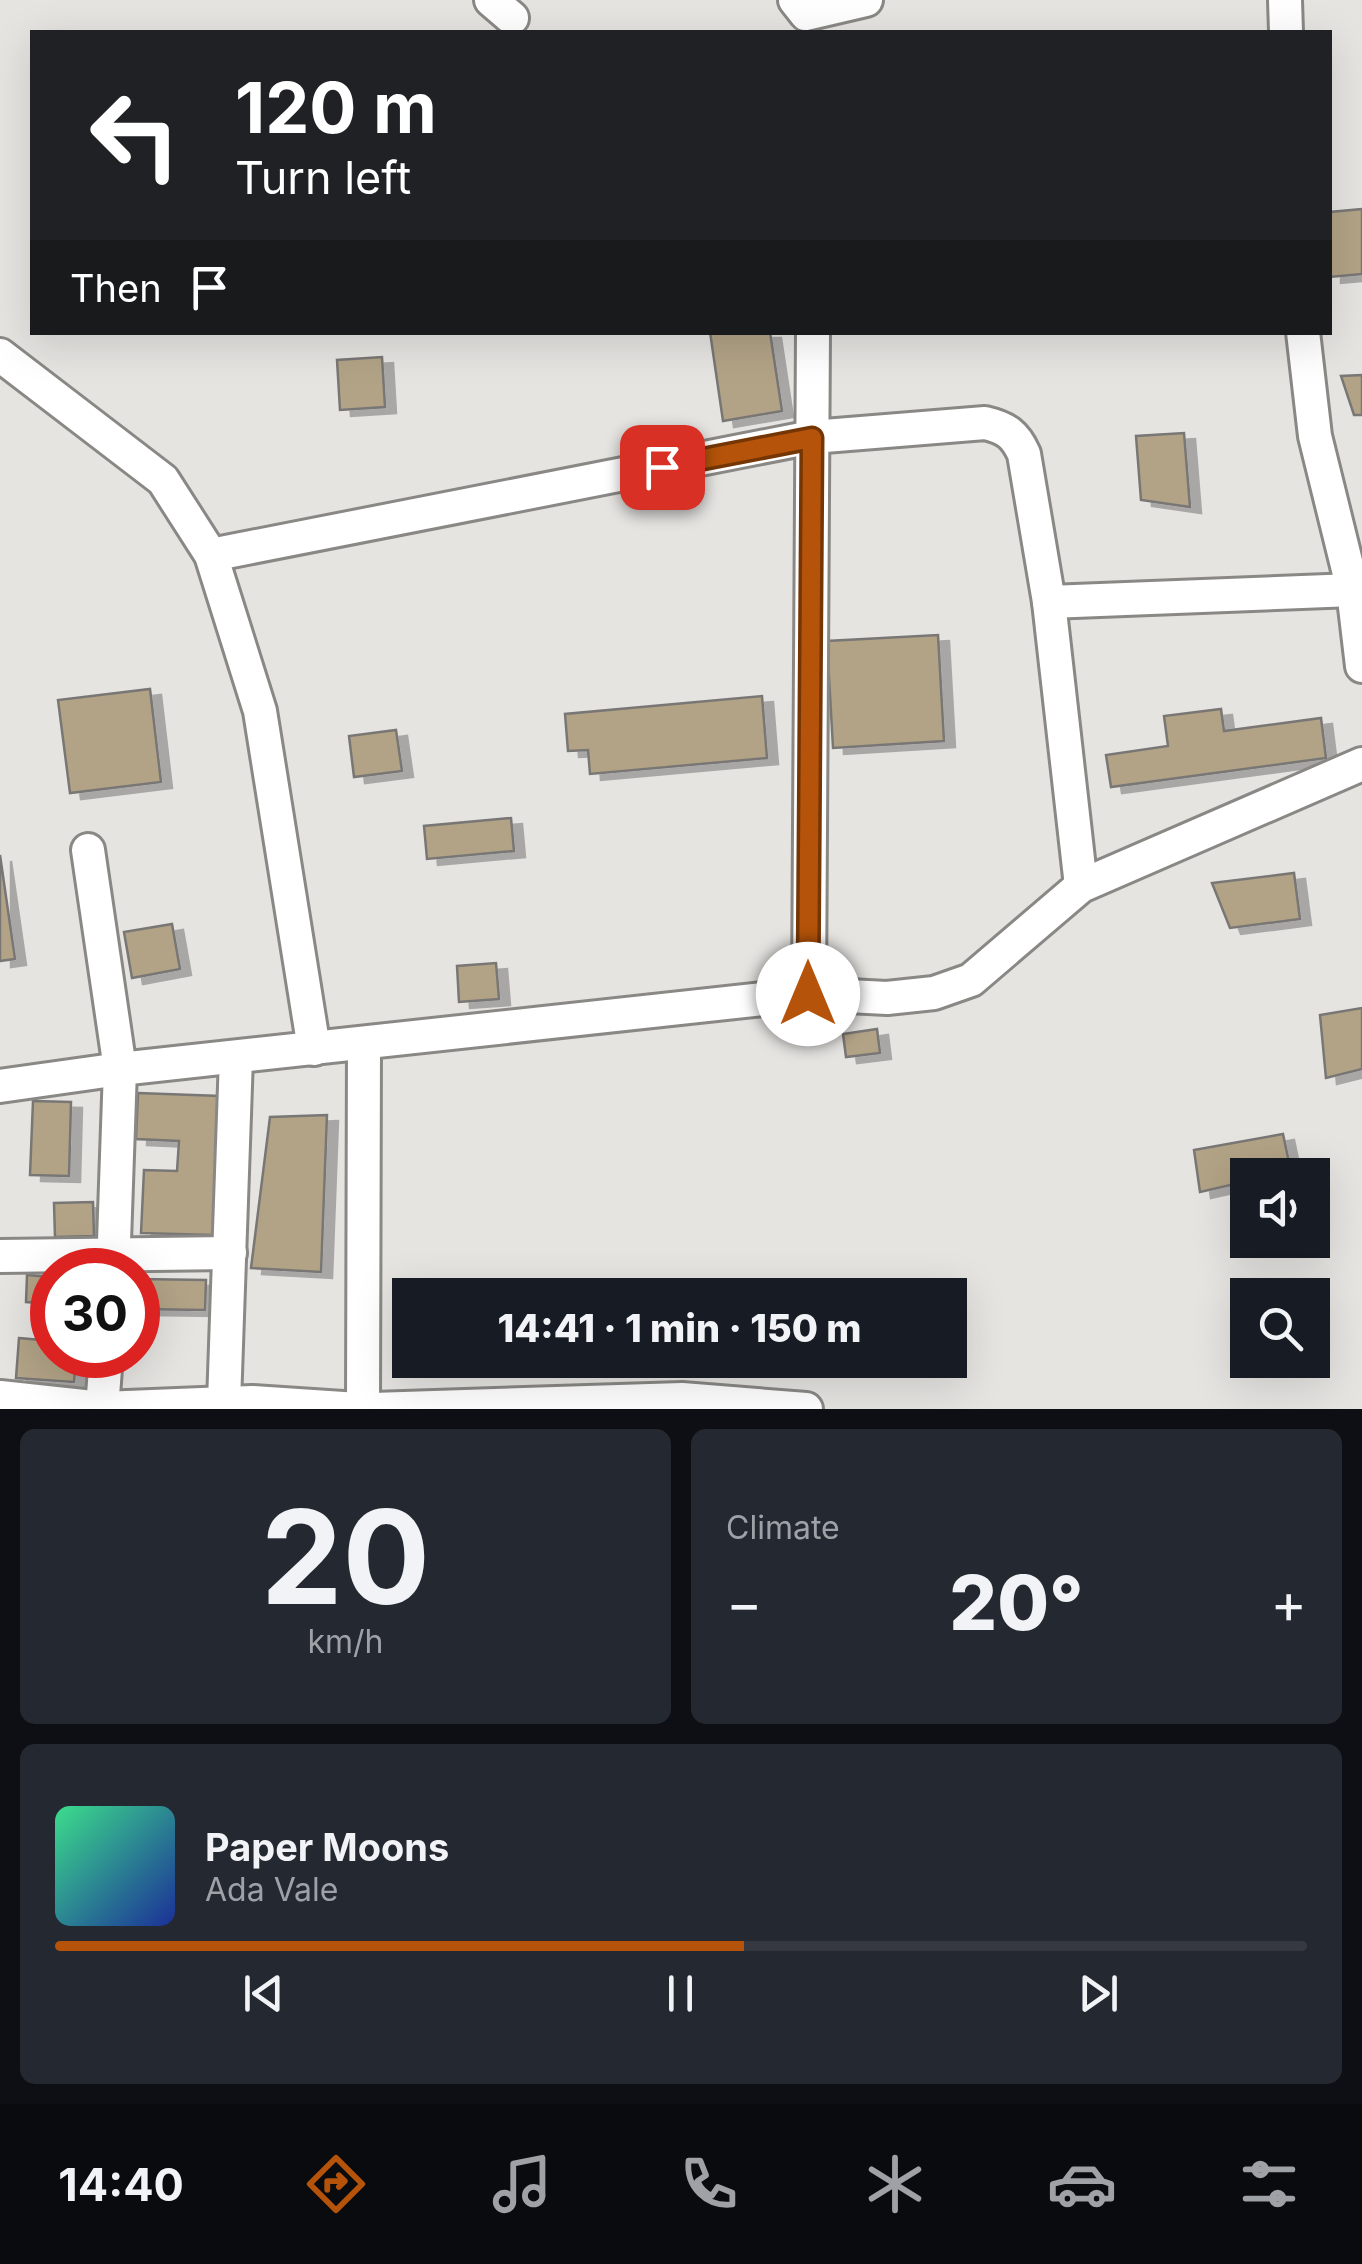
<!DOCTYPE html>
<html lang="en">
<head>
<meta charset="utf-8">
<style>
  :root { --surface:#171b24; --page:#242831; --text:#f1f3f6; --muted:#9ea1a6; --line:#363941; --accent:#b45309 }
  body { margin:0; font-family:Inter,sans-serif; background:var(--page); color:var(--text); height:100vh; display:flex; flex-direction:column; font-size:38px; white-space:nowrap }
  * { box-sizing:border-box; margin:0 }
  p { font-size:32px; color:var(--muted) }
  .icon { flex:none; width:55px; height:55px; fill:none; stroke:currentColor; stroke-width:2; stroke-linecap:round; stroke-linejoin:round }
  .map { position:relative; height:1409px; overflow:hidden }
  .panel { display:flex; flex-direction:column; gap:20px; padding:20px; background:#0d0f14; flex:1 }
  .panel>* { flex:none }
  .guide { position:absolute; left:30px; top:30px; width:1302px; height:305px; border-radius:0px; box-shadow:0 10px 40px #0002; background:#202124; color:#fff; overflow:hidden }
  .controls { position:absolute; left:1230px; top:1158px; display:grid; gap:20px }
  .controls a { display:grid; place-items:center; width:100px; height:100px; border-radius:0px; background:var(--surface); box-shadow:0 10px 40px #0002; font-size:50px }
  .speed { position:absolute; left:30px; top:1248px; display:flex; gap:20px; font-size:50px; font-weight:700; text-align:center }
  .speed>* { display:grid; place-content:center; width:130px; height:130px; border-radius:50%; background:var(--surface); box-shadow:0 10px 40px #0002; line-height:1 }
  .speed .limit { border:15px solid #d22; background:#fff; color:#111 }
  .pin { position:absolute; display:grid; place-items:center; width:85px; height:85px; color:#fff; margin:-42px; border-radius:20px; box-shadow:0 5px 15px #0006 }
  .me { position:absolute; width:110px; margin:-55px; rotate:0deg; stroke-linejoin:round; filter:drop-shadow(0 0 8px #0008) }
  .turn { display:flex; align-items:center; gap:35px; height:210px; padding:0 40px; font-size:45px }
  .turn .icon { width:130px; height:130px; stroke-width:2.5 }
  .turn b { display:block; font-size:70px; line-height:85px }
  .then { display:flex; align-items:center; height:95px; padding:0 40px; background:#0003; gap:20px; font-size:38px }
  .big { font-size:75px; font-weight:800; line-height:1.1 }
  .panel .card { flex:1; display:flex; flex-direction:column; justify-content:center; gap:15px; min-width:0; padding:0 35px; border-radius:15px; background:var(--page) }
  .panel .dial { align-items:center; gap:0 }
  .dial b { font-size:130px; line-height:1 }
  .song { display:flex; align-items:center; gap:30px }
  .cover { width:120px; height:120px; border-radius:15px; background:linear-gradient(135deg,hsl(150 70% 55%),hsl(230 70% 35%)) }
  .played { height:10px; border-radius:5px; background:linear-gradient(90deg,var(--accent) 55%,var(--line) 55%) }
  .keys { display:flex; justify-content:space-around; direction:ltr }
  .heat { display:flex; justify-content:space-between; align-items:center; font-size:55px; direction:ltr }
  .panel .tiles { flex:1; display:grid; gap:20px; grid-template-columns:1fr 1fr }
  .card:last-child { grid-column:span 2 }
  .trip { position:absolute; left:392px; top:1278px; width:575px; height:100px; border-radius:0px; background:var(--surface); box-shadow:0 10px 40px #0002; font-weight:800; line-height:100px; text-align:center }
  .tabs { display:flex; height:160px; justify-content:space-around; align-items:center; background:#090b0e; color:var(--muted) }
  .tabs .icon { width:70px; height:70px }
  .tabs .on { color:var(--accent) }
  .tabs b { font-size:45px; color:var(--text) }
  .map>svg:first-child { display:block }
  .building { fill:#b2a386; stroke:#797774; stroke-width:2.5; filter:url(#shadow) }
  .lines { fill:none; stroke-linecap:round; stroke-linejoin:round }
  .minor-casing { stroke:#8a8885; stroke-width:38 }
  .minor { stroke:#fff; stroke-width:32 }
  .route-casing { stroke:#753606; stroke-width:25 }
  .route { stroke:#b45309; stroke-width:18 }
</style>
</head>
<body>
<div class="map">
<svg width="1362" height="1409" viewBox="0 0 1362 1409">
  <defs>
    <filter id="shadow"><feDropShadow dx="11" dy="6" stdDeviation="0" flood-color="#0004"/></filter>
  </defs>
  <rect width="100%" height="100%" fill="#e6e4e1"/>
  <g class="building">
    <path d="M1362,209V274L1330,277V212Z"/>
    <path d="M710,332H770L782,411L723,421Z"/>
    <path d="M382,357L385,407L340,410L337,360Z"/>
    <path d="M1362,375V415H1354L1341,376Z"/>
    <path d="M1184,433L1190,507L1141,500L1136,436Z"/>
    <path d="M938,635L944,741L833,748L827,641Z"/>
    <path d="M150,689L161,782L70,793L58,700Z"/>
    <path d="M762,696L767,758L590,774L588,750L568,751L565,714Z"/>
    <path d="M1221,709L1224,731L1321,718L1326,758L1111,787L1106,755L1168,746L1164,716Z"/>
    <path d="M396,730L402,771L354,777L349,736Z"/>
    <path d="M511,818L514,851L427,859L424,826Z"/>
    <path d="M0,855L15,959L0,961Z"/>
    <path d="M1294,873L1300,919L1230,928L1212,883Z"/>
    <path d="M172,924L180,969L132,978L124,932Z"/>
    <path d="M496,963L499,999L459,1002L457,966Z"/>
    <path d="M1362,1008V1069L1326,1078L1320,1015Z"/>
    <path d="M877,1029L880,1053L846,1057L843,1034Z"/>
    <path d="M138,1093L220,1096L214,1235L141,1233L144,1170L177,1171L179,1141L136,1139Z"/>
    <path d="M33,1101L71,1102L69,1176L30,1175Z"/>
    <path d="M327,1115L321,1272L251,1268L270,1117Z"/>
    <path d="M1283,1134L1291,1172L1278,1175H1248V1181L1200,1192L1194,1150Z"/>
    <path d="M93,1202L94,1236L55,1237L54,1203Z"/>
    <path d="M27,1275L52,1277V1304L26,1302Z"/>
    <path d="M138,1279L206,1280L205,1310L138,1309Z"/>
    <path d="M19,1338L52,1341V1355H76L74,1382L16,1378Z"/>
  </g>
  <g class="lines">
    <g class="minor-casing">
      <g id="minor">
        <path d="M491,0L512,18"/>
        <path d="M795,0L806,14L866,0"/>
        <path d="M1285,0L1286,32"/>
        <path d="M1303,332L1315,436L1353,590L1362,666"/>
        <path d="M0,355L163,480L211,555L260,711L314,1049"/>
        <path d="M211,555L812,437L985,423C1006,428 1015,434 1024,454L1049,602L1081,886"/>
        <path d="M1049,602L1353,590"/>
        <path d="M88,850L120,1069L113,1270"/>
        <path d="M809,994L813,332"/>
        <path d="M0,1086L120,1069L809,994L887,998L934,993L971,980L1081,886L1362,764"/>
        <path d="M0,1256L230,1253"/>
        <path d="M0,1397L102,1408L252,1402L358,1409"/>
        <path d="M224,1403L236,1057"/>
        <path d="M102,1409L106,1355"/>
        <path d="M363,1409L364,1043"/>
        <path d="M373,1409L682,1399L806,1409"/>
      </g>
    </g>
    <use href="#minor" class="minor"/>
  </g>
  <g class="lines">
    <g class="route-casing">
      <path id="route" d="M662,467L812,438L808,994"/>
    </g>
    <use href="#route" class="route"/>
  </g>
</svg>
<div class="controls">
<a><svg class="icon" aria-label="sound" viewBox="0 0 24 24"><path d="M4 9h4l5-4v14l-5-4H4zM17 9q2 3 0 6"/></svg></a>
<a><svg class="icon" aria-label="search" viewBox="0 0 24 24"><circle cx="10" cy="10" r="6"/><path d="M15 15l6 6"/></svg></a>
</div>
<div class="speed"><div class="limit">30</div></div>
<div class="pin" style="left:662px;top:467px;background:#d93025"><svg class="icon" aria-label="arrive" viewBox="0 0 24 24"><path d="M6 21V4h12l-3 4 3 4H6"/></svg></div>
<svg class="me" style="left:808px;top:994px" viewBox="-20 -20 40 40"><circle r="19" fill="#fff"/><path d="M0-13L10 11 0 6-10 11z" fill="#b45309"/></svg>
<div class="trip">14:41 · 1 min · 150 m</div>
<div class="guide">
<div class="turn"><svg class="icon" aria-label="left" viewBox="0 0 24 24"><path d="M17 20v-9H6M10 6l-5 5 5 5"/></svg><div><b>120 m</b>Turn left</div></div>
<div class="then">Then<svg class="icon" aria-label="arrive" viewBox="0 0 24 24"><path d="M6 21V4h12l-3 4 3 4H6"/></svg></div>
</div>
</div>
<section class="panel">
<div class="tiles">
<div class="card dial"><b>20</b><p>km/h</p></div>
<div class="card"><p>Climate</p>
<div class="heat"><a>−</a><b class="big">20°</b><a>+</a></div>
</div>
<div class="card">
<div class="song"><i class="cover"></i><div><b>Paper Moons</b><p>Ada Vale</p></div></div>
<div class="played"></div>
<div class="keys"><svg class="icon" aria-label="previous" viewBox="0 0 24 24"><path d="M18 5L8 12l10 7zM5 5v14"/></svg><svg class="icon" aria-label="pause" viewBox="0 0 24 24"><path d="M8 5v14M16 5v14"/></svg><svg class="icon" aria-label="next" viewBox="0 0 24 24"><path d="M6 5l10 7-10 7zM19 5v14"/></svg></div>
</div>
</div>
</section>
<nav class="tabs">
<b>14:40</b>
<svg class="icon on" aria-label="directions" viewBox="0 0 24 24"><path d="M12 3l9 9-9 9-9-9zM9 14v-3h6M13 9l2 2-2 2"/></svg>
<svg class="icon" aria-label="music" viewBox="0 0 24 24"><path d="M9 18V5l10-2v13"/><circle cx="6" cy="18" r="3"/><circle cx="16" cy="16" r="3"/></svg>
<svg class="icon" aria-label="phone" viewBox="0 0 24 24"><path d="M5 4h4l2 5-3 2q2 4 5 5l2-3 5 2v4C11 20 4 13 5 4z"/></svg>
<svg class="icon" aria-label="climate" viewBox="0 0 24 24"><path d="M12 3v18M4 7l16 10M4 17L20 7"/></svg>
<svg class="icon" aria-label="car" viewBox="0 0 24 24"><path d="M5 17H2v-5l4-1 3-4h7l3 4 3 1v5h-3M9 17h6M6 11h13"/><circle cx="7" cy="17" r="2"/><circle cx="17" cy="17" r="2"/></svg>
<svg class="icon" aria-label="filters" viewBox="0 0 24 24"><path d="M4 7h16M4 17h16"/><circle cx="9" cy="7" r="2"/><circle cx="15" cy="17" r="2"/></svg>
</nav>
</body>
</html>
